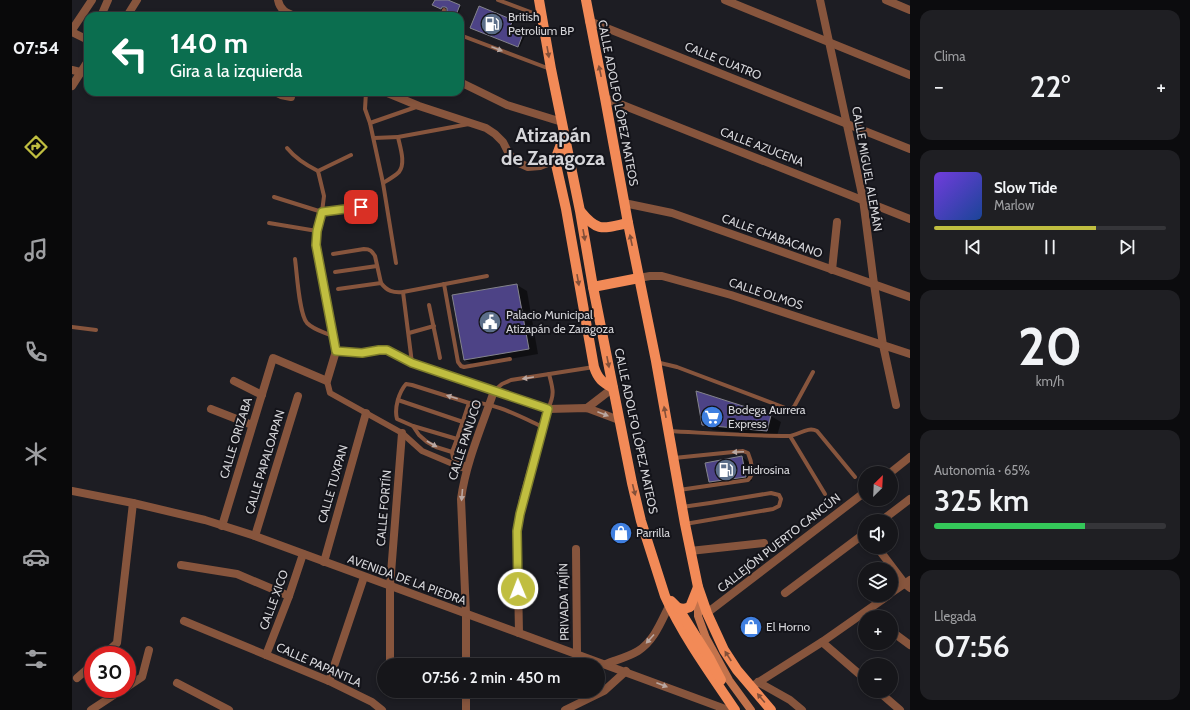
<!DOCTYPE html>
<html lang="es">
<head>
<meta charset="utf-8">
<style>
  :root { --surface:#16161a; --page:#1f1f23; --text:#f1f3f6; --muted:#9e9fa2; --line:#353539; --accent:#c0be40 }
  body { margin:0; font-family:Cabin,sans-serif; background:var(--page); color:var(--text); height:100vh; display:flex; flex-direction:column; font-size:15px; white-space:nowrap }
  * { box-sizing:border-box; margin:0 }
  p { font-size:13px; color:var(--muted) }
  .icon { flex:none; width:22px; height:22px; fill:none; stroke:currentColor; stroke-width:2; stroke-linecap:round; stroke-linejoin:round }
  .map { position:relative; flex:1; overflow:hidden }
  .drawer { display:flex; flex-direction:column; gap:10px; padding:10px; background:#0c0c0e; width:280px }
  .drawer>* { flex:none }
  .top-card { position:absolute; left:12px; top:12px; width:380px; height:84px; border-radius:12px; box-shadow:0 2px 6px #0003,0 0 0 1px var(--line); background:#0b6e4f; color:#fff; overflow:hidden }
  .needle { width:26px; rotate:24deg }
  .tools { position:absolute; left:786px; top:466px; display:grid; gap:8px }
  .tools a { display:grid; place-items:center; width:40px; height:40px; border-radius:50%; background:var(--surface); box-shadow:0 2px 6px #0003,0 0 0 1px var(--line); font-size:20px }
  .speed { position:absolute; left:12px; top:646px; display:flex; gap:8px; font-size:20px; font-weight:700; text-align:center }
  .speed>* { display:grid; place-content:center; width:52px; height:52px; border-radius:50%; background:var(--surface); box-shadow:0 2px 6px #0003,0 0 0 1px var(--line); line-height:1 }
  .speed .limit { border:6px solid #d22; background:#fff; color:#111 }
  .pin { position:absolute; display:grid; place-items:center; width:34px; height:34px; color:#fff; margin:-17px; border-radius:8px; box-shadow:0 2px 6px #0006 }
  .me { position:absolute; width:44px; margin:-22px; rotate:359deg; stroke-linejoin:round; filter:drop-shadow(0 0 3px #0008) }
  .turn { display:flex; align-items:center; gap:14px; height:84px; padding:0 20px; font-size:18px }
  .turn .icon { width:52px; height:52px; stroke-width:2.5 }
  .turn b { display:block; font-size:28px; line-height:34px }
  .big { font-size:30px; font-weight:600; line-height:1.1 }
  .drawer .widget { flex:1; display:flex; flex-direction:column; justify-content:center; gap:6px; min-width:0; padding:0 14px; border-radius:12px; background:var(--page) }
  .drawer .dial { align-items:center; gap:0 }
  .dial b { font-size:52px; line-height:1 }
  .song { display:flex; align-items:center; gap:12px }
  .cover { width:48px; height:48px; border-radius:6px; background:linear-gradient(135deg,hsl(260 70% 55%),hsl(220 70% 35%)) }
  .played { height:4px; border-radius:2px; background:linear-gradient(90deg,var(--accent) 70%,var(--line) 70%) }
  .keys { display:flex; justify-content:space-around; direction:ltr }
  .heat { display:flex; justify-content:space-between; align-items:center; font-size:22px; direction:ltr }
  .charge { height:6px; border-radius:3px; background:linear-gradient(90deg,#34c759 65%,var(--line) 0) }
  .trip { position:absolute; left:305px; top:658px; width:228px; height:40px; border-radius:20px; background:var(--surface); box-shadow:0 2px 6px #0003,0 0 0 1px var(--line); font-weight:600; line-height:40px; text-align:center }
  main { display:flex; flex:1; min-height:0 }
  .tabs { display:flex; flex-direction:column; width:72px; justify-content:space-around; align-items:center; background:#09090a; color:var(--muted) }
  .tabs .icon { width:28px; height:28px }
  .tabs .current { color:var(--accent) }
  .tabs b { font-size:18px; color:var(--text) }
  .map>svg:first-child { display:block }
  .shadow { fill:#0007 }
  .building { fill:#4d4386; stroke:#84848c }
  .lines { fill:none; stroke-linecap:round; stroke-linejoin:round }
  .service { stroke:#87553d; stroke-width:4 }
  .pedestrian { stroke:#87553d; stroke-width:6 }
  .minor { stroke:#87553d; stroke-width:8 }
  .tertiary { stroke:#87553d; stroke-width:8 }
  .secondary { stroke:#c3734c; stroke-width:8 }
  .primary { stroke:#f28a57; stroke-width:10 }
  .oneway { fill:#baa8a2 }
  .oneway2 { fill:#834f38 }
  .route-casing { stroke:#7d7c2a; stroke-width:10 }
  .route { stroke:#c0be40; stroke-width:7 }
  .labels { text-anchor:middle; stroke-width:4; stroke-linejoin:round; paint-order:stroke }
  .poi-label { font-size:12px; fill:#d5d5d9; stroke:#14141a; text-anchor:start }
  .street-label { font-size:12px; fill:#d5d5d9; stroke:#14141a }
  .town-label { font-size:20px; font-weight:bold; fill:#d5d5d9; stroke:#14141a }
</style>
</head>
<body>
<main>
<nav class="tabs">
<b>07:54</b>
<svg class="icon current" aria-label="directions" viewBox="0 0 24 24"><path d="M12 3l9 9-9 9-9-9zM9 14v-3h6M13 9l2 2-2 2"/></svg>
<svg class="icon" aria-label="music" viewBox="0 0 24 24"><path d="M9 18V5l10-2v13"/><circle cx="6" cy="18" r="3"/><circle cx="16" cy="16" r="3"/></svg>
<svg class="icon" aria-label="phone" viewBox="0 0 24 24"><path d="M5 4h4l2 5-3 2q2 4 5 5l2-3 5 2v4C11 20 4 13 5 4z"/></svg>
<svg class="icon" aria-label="climate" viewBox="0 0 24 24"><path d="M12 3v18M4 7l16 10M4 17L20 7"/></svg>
<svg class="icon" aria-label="car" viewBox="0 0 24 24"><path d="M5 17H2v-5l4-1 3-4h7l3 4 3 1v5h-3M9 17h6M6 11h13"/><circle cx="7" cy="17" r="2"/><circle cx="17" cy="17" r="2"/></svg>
<svg class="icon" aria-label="filters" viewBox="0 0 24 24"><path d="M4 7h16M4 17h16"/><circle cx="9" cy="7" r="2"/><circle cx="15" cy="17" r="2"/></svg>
</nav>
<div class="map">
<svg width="838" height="710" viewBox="0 0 838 710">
  <rect width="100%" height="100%" fill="#1d1d23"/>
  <g class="shadow">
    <path d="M364,0H374L389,7L386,16L378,13L375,7L371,9L363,6Z"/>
    <path d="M441,20L442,22L439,30L453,36L448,47L401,28Z"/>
    <path d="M445,285L455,291L466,354L403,365L393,360Z"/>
    <path d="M699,416L709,422L705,436L641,430L631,424Z"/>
    <path d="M670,457L677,462L680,481L645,486L638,481Z"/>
  </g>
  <g class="building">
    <path d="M363,0H376L388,5L384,15L375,12V8L373,7H370L369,9L360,5Z"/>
    <path d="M407,6L441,20L437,29L451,34L446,47L398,28Z"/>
    <path d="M445,284L457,349L392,360L380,295Z"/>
    <path d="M624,391L699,415L695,431L630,425Z"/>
    <path d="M670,456L674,477L637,482L633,463Z"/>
  </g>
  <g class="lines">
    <g class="service">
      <path d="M426,0L469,16"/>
      <path d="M371,16L372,10"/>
      <path d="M388,35L478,69"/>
      <path d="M294,92L293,109L298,123"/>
      <path d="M302,138L326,137"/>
      <path d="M215,148C224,159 234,165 246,171"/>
      <path d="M311,183C316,180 323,176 327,172C334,163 328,147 326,137L397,124"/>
      <path d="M202,197L250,212L289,207"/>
      <path d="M197,223L245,231"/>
      <path d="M261,254L292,249C298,249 300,251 303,256L309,283"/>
      <path d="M223,259C225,273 227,314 235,323C242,330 252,332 260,336"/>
      <path d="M324,263L311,183L298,123L347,106"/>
      <path d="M263,272L305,266"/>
      <path d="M372,284L386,362L389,366L392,367L438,359"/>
      <path d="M266,289L309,283C315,291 321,293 331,292L415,276"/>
      <path d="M331,292L340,363"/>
      <path d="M357,305L368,358"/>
      <path d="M0,327L24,330"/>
      <path d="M337,333L362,326"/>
      <path d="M264,351L260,336L244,245L245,231L250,212L252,196L246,171L279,155"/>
      <path d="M584,362L605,367L716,409L721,408L723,405L741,372"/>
      <path d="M423,390L430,384L439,380L522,367"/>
      <path d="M326,400L391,422"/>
      <path d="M476,409C483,394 481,389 477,374"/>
      <path d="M341,426L385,439L397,403"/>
      <path d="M596,431C636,433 676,436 716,436C726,436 735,426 745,431L783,477"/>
      <path d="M718,436L753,494"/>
      <path d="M380,452L385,439"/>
      <path d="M602,458L671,451L676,453C679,460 683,474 676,480L607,490"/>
      <path d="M396,466L381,458L380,452L364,447L355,442L347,435L341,426L325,419C322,408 327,392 334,384L340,385L397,403C418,400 451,418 471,427"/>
      <path d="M610,507L638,503L699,493L707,495L709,499L707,506L701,509L613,524"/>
    </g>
    <path class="pedestrian" d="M255,381L258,393L330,433L350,451L395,470"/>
    <g class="minor">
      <path d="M206,0C208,10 214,13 223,16"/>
      <path d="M653,0L838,75"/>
      <path d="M748,0L791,199L802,284L811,345L824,405"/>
      <path d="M814,0L838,10"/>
      <path d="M517,21L838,149"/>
      <path d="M0,30L20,0"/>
      <path d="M0,32L16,40"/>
      <path d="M0,70L8,72"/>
      <path d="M388,82L435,105L490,122"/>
      <path d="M203,92L209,95L219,97"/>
      <path d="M313,92L347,106L414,128L423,134L431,142L437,154L445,162L456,167L468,166L483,160"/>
      <path d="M533,98L838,219"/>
      <path d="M552,203L600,213L838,297"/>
      <path d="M760,270L765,222"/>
      <path d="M567,278L578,276H590L659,295L838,354"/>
      <path d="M162,381L190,395"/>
      <path d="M515,408L541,388"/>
      <path d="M139,409L180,425"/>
      <path d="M818,473L838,457"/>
      <path d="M809,521L838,499"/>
      <path d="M150,526L201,358L255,381L264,351L290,353L307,350H315L340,363L476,409L515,408L547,420"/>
      <path d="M183,536L226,396"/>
      <path d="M805,547L833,584L838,588"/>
      <path d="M504,549L505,654"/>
      <path d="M618,551L692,543"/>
      <path d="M252,562L294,413"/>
      <path d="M109,565L165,574L217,596"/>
      <path d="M713,593L793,533"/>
      <path d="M819,593L838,580"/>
      <path d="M635,613L793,492"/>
      <path d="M112,621L257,681L300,702L310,710"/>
      <path d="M819,631L838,645"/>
      <path d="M447,633L445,531L451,499L476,409"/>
      <path d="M750,642L793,679"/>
      <path d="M32,655L45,643L61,503"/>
      <path d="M194,655L217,596L231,554"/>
      <path d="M318,664V586L330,433"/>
      <path d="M394,665V614L389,499C394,462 410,426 422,391"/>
      <path d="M5,678L21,664"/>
      <path d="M257,681L292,577"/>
      <path d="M686,682L718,700L730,710"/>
      <path d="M105,683L157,710"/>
      <path d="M55,687L70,677L77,650"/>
      <path d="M679,687L750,642L817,595"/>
      <path d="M394,691V710"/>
      <path d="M806,691L828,710"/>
      <path d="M19,710L51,689"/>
    </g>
    <g class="tertiary">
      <path d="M29,16L36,0"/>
      <path d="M55,16L65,0"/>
      <path d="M0,86L16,61"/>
      <path d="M0,491L61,503L133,520L183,536L656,710"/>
      <path d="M534,664C544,660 556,657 566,651C582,641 589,622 597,606"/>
      <path d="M493,710L532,691L554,671"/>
    </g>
    <path class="secondary" d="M626,592V616L634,638L657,680L679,710"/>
    <g class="primary">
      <path d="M467,0L479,69L508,211L521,287L560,483L569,521L593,596C611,636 638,673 663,710"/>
      <path d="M514,0L533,98L556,223L584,361L613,524L626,587L635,613L652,650L665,670L699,710"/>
      <path d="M492,136L483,160L494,209L522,367C526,379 530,382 541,388"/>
      <path d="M509,212C526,233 532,228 556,223"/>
      <path d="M521,287L567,278"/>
      <path d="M599,601L606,608L638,659L649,680"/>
      <path d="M606,608L612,609L618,607L626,587"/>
    </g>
  </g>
  <defs><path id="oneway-solid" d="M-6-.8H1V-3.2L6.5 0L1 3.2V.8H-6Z"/></defs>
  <g class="oneway">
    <use href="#oneway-solid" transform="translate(425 49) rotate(21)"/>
    <use href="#oneway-solid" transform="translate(456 378) rotate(171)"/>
    <use href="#oneway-solid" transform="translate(380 397) rotate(-162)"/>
    <use href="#oneway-solid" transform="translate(531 414) rotate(21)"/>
    <use href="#oneway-solid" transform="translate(360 444) rotate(30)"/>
    <use href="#oneway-solid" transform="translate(666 452) rotate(177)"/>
    <use href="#oneway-solid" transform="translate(390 495) rotate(95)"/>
    <use href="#oneway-solid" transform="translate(578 639) rotate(132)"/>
    <use href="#oneway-solid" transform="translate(590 685) rotate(21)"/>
  </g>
  <g class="oneway2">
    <use href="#oneway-solid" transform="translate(476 52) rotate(80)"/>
    <use href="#oneway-solid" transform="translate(528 71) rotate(-102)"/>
    <use href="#oneway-solid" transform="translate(512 235) rotate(80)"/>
    <use href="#oneway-solid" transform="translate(559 240) rotate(-102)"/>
    <use href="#oneway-solid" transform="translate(506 280) rotate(80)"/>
    <use href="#oneway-solid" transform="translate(536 362) rotate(79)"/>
    <use href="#oneway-solid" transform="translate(593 412) rotate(-100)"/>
    <use href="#oneway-solid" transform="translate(562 490) rotate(76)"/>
    <use href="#oneway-solid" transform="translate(656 656) rotate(-123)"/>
    <use href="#oneway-solid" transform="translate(689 698) rotate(-130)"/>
  </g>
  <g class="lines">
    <g class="route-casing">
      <path id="route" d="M289,207L250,212L245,231L244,245L264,351L290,353L307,350H315L340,363L476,409L448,514L445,531L446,589"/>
    </g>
    <use href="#route" class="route"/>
  </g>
  <defs>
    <g id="fuel-disc" transform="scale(1.15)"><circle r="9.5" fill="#5c6f8a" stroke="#14141a"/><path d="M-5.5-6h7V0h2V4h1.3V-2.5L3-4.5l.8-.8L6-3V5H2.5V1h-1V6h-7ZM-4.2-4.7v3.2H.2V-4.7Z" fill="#fff"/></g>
    <g id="civic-disc" transform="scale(1.15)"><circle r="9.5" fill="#5c6f8a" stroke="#14141a"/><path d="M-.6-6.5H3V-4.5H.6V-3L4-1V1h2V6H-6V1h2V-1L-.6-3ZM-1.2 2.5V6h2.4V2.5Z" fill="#fff"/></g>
    <g id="supermarket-disc" transform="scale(1.15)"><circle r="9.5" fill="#3f7fe0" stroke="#14141a"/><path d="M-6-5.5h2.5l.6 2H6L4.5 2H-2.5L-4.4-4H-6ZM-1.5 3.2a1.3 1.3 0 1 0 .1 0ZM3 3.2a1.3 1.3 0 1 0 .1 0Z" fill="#fff"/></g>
    <g id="shop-disc" transform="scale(1.15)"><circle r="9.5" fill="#3f7fe0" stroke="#14141a"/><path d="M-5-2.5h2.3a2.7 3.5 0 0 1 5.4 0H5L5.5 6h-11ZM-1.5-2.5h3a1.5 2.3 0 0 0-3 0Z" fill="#fff"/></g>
  </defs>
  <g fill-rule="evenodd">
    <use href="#fuel-disc" x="420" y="24"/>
    <use href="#civic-disc" x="418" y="322"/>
    <use href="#supermarket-disc" x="640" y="417"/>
    <use href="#fuel-disc" x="654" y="470"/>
    <use href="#shop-disc" x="549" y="533"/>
    <use href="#shop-disc" x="679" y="627"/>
  </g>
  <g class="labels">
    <g class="poi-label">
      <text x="436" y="21">British<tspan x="436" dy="14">Petrolium BP</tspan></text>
      <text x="434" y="319">Palacio Municipal<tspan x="434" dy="14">Atizapán de Zaragoza</tspan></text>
      <text x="656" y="414">Bodega Aurrera<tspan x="656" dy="14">Express</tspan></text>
      <text x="670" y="474">Hidrosina</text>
      <text x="564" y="537">Parrilla</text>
      <text x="694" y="631">El Horno</text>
    </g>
    <g class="street-label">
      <text transform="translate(651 61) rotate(22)" y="4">CALLE CUATRO</text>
      <text transform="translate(546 103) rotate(79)" y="4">CALLE ADOLFO LÓPEZ MATEOS</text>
      <text transform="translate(690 147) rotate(21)" y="4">CALLE AZUCENA</text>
      <text transform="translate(795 169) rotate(80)" y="4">CALLE MIGUEL ALEMÁN</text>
      <text transform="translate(700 236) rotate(20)" y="4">CALLE CHABACANO</text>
      <text transform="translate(694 294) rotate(18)" y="4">CALLE OLMOS</text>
      <text transform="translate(564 431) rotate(78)" y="4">CALLE ADOLFO LÓPEZ MATEOS</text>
      <text transform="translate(164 438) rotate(-73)" y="4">CALLE ORIZABA</text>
      <text transform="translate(393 440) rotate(-72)" y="4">CALLE PANUCO</text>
      <text transform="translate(193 462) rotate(-73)" y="4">CALLE PAPALOAPAN</text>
      <text transform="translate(261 484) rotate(-74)" y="4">CALLE TUXPAN</text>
      <text transform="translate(312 508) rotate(-85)" y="4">CALLE FORTÍN</text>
      <text transform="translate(707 543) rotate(-38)" y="4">CALLEJÓN PUERTO CANCÚN</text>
      <text transform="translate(335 580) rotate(20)" y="4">AVENIDA DE LA PIEDRA</text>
      <text transform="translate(202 600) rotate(-70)" y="4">CALLE XICO</text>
      <text transform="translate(492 602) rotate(-91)" y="4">PRIVADA TAJÍN</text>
      <text transform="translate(247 665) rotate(24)" y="4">CALLE PAPANTLA</text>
    </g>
    <g class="town-label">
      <text x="481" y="142">Atizapán<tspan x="481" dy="23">de Zaragoza</tspan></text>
    </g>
  </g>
</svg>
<div class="tools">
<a><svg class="needle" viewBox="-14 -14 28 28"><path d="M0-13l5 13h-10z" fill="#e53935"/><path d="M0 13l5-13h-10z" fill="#9e9fa2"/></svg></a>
<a><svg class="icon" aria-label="sound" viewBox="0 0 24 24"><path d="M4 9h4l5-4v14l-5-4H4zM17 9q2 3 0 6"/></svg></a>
<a><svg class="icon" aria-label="layers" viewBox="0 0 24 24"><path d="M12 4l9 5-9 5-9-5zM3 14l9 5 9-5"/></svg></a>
<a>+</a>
<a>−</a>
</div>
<div class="speed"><div class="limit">30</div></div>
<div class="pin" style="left:289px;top:207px;background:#d93025"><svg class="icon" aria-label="arrive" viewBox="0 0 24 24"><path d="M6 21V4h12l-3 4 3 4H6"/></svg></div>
<svg class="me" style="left:446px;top:589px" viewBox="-20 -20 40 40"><circle r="17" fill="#c0be40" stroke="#fff" stroke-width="3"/><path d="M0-11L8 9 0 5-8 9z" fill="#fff"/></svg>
<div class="trip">07:56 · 2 min · 450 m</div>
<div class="top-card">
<div class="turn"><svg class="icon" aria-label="left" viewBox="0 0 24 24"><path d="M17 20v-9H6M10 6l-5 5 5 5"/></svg><div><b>140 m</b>Gira a la izquierda</div></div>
</div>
</div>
<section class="drawer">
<div class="widget"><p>Clima</p>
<div class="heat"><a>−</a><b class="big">22°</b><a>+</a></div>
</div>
<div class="widget">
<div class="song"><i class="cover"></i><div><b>Slow Tide</b><p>Marlow</p></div></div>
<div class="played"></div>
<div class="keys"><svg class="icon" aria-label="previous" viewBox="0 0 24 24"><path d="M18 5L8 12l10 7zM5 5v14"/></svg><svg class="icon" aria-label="pause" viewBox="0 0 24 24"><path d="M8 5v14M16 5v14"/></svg><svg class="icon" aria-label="next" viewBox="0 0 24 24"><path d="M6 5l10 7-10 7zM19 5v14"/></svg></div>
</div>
<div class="widget dial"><b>20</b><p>km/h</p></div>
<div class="widget"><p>Autonomía · 65%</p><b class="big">325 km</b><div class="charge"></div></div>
<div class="widget"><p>Llegada</p><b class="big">07:56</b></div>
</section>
</main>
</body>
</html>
